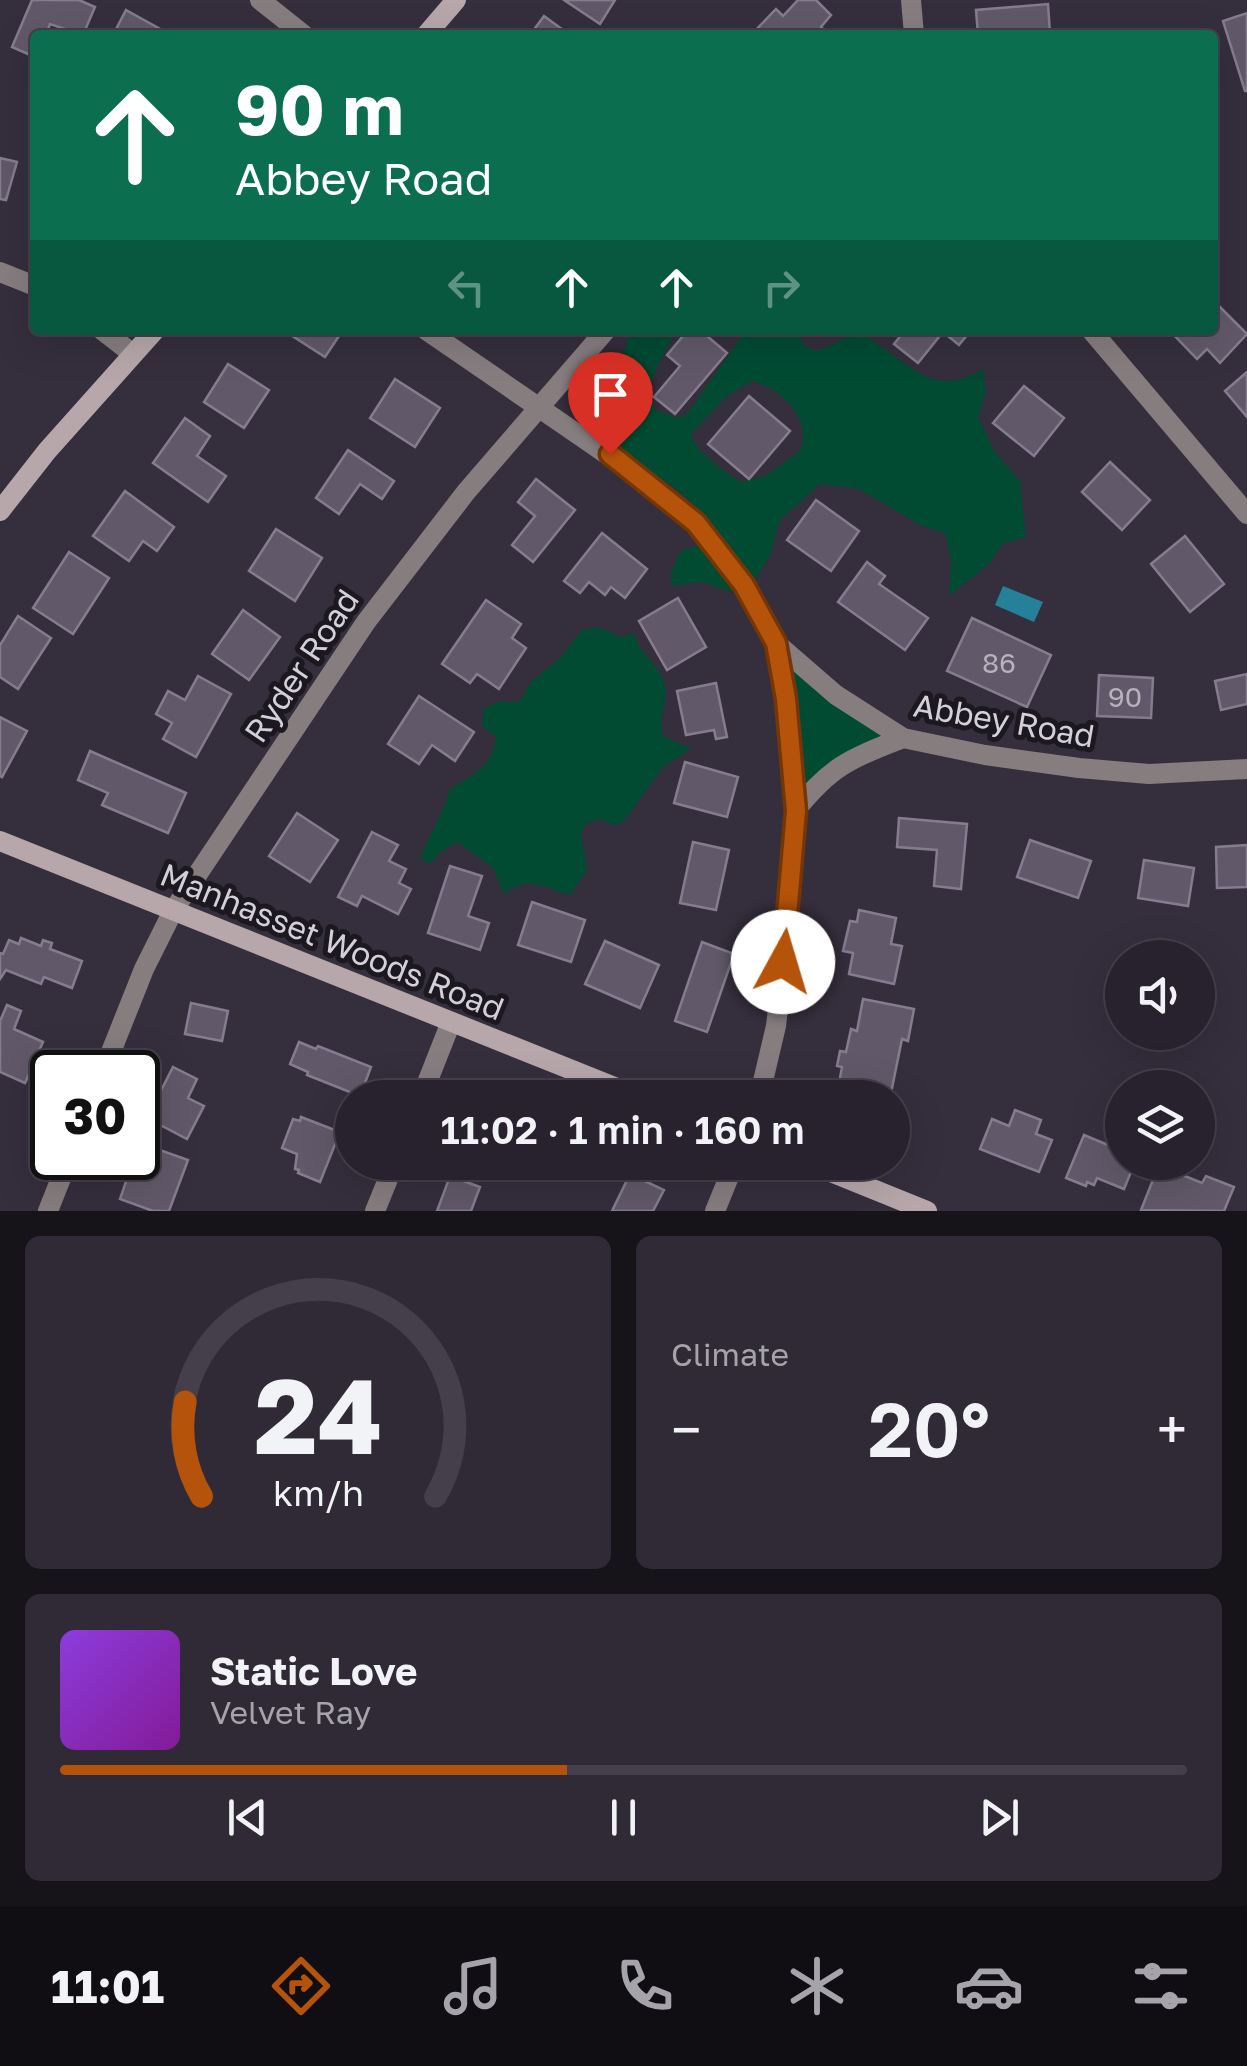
<!DOCTYPE html>
<html lang="en">
<head>
<meta charset="utf-8">
<style>
  :root { --surface:#28222e; --page:#302a36; --text:#f1f3f6; --muted:#a5a4aa; --line:#443f4a; --accent:#b45309 }
  body { margin:0; font-family:"Golos Text",sans-serif; background:var(--page); color:var(--text); height:100vh; display:flex; flex-direction:column; font-size:38px; white-space:nowrap }
  * { box-sizing:border-box; margin:0 }
  p { font-size:32px; color:var(--muted) }
  .icon { flex:none; width:55px; height:55px; fill:none; stroke:currentColor; stroke-width:2; stroke-linecap:round; stroke-linejoin:round }
  .map { position:relative; height:1211px; overflow:hidden }
  .panel { display:flex; flex-direction:column; gap:25px; padding:25px; background:#161319; flex:1 }
  .panel>* { flex:none }
  .guide { position:absolute; left:30px; top:30px; width:1188px; height:305px; border-radius:10px; box-shadow:0 10px 40px #0002,0 0 0 2px var(--line); background:#0b6e4f; color:#fff; overflow:hidden }
  .controls { position:absolute; left:1105px; top:940px; display:grid; gap:20px }
  .controls a { display:grid; place-items:center; width:110px; height:110px; border-radius:50%; background:var(--surface); box-shadow:0 10px 40px #0002,0 0 0 2px var(--line); font-size:50px }
  .speed { position:absolute; left:30px; top:1050px; display:flex; gap:20px; font-size:50px; font-weight:700; text-align:center }
  .speed>* { display:grid; place-content:center; width:130px; height:130px; border-radius:50%; background:var(--surface); box-shadow:0 10px 40px #0002,0 0 0 2px var(--line); line-height:1 }
  .speed .limit { border:5px solid #111; border-radius:15px; background:#fff; color:#111 }
  .pin { position:absolute; display:grid; place-items:center; width:85px; height:85px; color:#fff; margin:-102px -42px; border-radius:50% 50% 50% 0; rotate:-45deg; box-shadow:0 0 10px #0007 }
  .pin .icon { rotate:45deg }
  .me { position:absolute; width:110px; margin:-55px; rotate:6deg; stroke-linejoin:round; filter:drop-shadow(0 0 8px #0008) }
  .turn { display:flex; align-items:center; gap:35px; height:210px; padding:0 40px; font-size:45px }
  .turn .icon { width:130px; height:130px; stroke-width:2.5 }
  .turn b { display:block; font-size:70px; line-height:85px }
  .lanes { display:flex; align-items:center; height:95px; padding:0 40px; background:#0003; justify-content:center; gap:50px; direction:ltr }
  .lanes .off { opacity:.35 }
  .big { font-size:75px; font-weight:600; line-height:1.1 }
  .panel .card { flex:1; display:flex; flex-direction:column; justify-content:center; gap:15px; min-width:0; padding:0 35px; border-radius:15px; background:var(--page) }
  .panel .dial { align-items:center; gap:0 }
  .dial svg { height:260px; overflow:visible; fill:none; stroke:var(--line); stroke-width:7; stroke-linecap:round; text-anchor:middle }
  .dial text { fill:var(--text); stroke:none }
  .song { display:flex; align-items:center; gap:30px }
  .cover { width:120px; height:120px; border-radius:15px; background:linear-gradient(135deg,hsl(270 70% 55%),hsl(290 70% 35%)) }
  .played { height:10px; border-radius:5px; background:linear-gradient(90deg,var(--accent) 45%,var(--line) 45%) }
  .keys { display:flex; justify-content:space-around; direction:ltr }
  .heat { display:flex; justify-content:space-between; align-items:center; font-size:55px; direction:ltr }
  .panel .tiles { flex:1; display:grid; gap:25px; grid-template-columns:1fr 1fr }
  .card:last-child { grid-column:span 2 }
  .trip { position:absolute; left:335px; top:1080px; width:575px; height:100px; border-radius:50px; background:var(--surface); box-shadow:0 10px 40px #0002,0 0 0 2px var(--line); font-weight:600; line-height:100px; text-align:center }
  .tabs { display:flex; height:160px; justify-content:space-around; align-items:center; background:#100e12; color:var(--muted) }
  .tabs .icon { width:70px; height:70px }
  .tabs .on { color:var(--accent) }
  .tabs b { font-size:45px; color:var(--text) }
  .map>svg:first-child { display:block }
  .green { fill:#014b33; fill-rule:evenodd }
  .water { fill:#25809a }
  .building { fill:#615969; stroke:#857d8f; stroke-width:2.5 }
  .lines { fill:none; stroke-linecap:round; stroke-linejoin:round }
  .street { stroke:#867d7f; stroke-width:20 }
  .secondary { stroke:#b7a7aa; stroke-width:20 }
  .route-casing { stroke:#753606; stroke-width:25 }
  .route { stroke:#b45309; stroke-width:18 }
  .labels { text-anchor:middle; stroke-width:10; stroke-linejoin:round; paint-order:stroke }
  .number-label { font-size:28px; fill:#b7b2bd }
  .street-label { font-size:32px; fill:#d4d0d9; stroke:#1b181f }
</style>
</head>
<body>
<div class="map">
<svg width="1247" height="1211" viewBox="0 0 1247 1211">
  <rect width="100%" height="100%" fill="#352e3d"/>
  <g class="green">
    <path d="M631,330H677C665,354 641,382 656,410L677,418L687,414L739,340L751,330H796L804,345L815,351C829,348 844,335 858,336C869,336 878,344 886,350C922,376 940,394 983,369L986,392L978,417L994,451L1020,481L1026,537L1002,544L990,563L949,596L951,562L945,533L922,526L859,489L820,484L780,520L770,556L754,581L741,591L734,593L702,582L671,586V573L680,552L719,537C705,514 683,492 659,478C621,454 596,438 609,387C614,368 626,350 631,330ZM752,381C781,389 813,418 800,451L767,475L744,482C729,477 693,449 691,434L727,396Z"/>
    <path d="M599,627L620,637L634,634C639,653 657,663 664,681C670,700 657,717 663,736L691,749L664,766L624,821L614,826L601,819L587,823L581,833L587,871L570,895C541,887 533,876 503,893L494,869L458,842L441,852L430,864L420,857L445,805L450,789C473,775 493,766 496,737L482,726L483,709L500,701L519,702L531,682L559,659L582,630Z"/>
    <path d="M776,643L903,738L847,760L795,811Z"/>
  </g>
  <path class="water" d="M1003,586L1043,602L1034,622L995,605Z"/>
  <g class="building">
    <path d="M32,0H79L95,7L83,35L50,24L46,35H35V57L12,47Z"/>
    <path d="M564,0H615L600,24Z"/>
    <path d="M798,0H816L831,15L821,27L825,31L821,35H751L776,9L783,16Z"/>
    <path d="M1048,4L1050,33L978,35L976,10Z"/>
    <path d="M126,10L171,35H113Z"/>
    <path d="M1247,13V91H1245L1223,21Z"/>
    <path d="M544,16L570,35H530Z"/>
    <path d="M0,158L17,162L6,200L0,199Z"/>
    <path d="M1212,299L1247,334L1220,363L1207,349L1197,359L1169,330H1212Z"/>
    <path d="M283,330H343L325,357Z"/>
    <path d="M688,330H700L727,353L675,414L654,397L680,366L667,355Z"/>
    <path d="M905,330H971L959,345L943,332L918,363L894,344Z"/>
    <path d="M228,364L269,390L244,428L204,402Z"/>
    <path d="M1247,372V417L1225,391Z"/>
    <path d="M395,379L440,408L415,447L370,418Z"/>
    <path d="M1024,386L1064,418L1034,456L993,423Z"/>
    <path d="M749,396L790,431L749,479L708,444Z"/>
    <path d="M185,418L210,436L197,456L226,476L208,502L153,463Z"/>
    <path d="M348,450L394,481L382,499L360,484L339,514L316,498Z"/>
    <path d="M1110,462L1150,500L1122,530L1082,492Z"/>
    <path d="M536,479L575,510L533,562L512,545L535,516L518,502Z"/>
    <path d="M125,491L174,527L157,551L143,541L129,561L93,536Z"/>
    <path d="M816,500L859,531L831,571L787,540Z"/>
    <path d="M276,529L322,558L295,601L249,571Z"/>
    <path d="M602,533L647,569L625,598L611,587L605,595L589,582L580,593L564,581Z"/>
    <path d="M1185,536L1224,584L1190,612L1151,564Z"/>
    <path d="M69,552L109,578L73,634L33,608Z"/>
    <path d="M867,562L885,576L879,584L928,618L905,650L838,602Z"/>
    <path d="M678,598L706,647L667,670L639,621Z"/>
    <path d="M486,600L521,624L512,638L526,648L499,689L477,674L470,683L442,664Z"/>
    <path d="M243,610L280,637L249,680L212,654Z"/>
    <path d="M18,616L51,638L18,689L0,677V645Z"/>
    <path d="M972,618L1051,655L1027,707L947,671Z"/>
    <path d="M1247,674V704L1221,710L1215,681Z"/>
    <path d="M1099,675L1153,678L1151,718L1097,716Z"/>
    <path d="M198,676L231,694L196,757L163,739L172,723L156,714L168,691L185,700Z"/>
    <path d="M716,683L727,737L716,739L714,730L686,735L677,691Z"/>
    <path d="M419,696L474,732L455,761L432,745L419,764L388,744Z"/>
    <path d="M0,717L27,731L2,777L0,776Z"/>
    <path d="M90,751L186,793L168,833L102,805L108,793L78,780Z"/>
    <path d="M685,762L738,777L727,817L674,803Z"/>
    <path d="M297,813L338,840L310,882L269,856Z"/>
    <path d="M899,818L967,824L961,889L934,886L937,850L897,847Z"/>
    <path d="M372,832L398,845L389,861L406,869L399,883L411,889L398,914L362,896L357,906L338,897Z"/>
    <path d="M1030,840L1091,861L1078,898L1017,877Z"/>
    <path d="M693,842L729,850L716,910L680,903Z"/>
    <path d="M1247,845V887L1217,888L1216,847Z"/>
    <path d="M1144,860L1194,868L1188,906L1138,898Z"/>
    <path d="M450,866L482,876L468,916L489,923L480,950L428,933Z"/>
    <path d="M532,902L585,920L571,962L518,945Z"/>
    <path d="M859,910L896,918L891,944L902,946L894,984L849,974L853,953L843,951L850,921L857,922Z"/>
    <path d="M21,938L41,946L43,940L52,943L50,949L82,961L72,988L44,977L41,984L6,970L0,979V953L3,954L9,940L19,944Z"/>
    <path d="M605,941L659,965L640,1008L585,984Z"/>
    <path d="M702,942L734,954L707,1032L675,1021Z"/>
    <path d="M863,999L914,1009L908,1041L902,1039L890,1098L838,1089L842,1067L837,1066L840,1051L846,1052L851,1029L857,1031Z"/>
    <path d="M191,1003L228,1011L222,1041L185,1034Z"/>
    <path d="M7,1005L21,1011L14,1029L43,1042L25,1083L0,1072V1021Z"/>
    <path d="M299,1042L316,1049L318,1046L371,1067L360,1096L307,1075L308,1072L290,1064Z"/>
    <path d="M173,1067L197,1079L188,1098L204,1106L187,1139L147,1118Z"/>
    <path d="M1015,1110L1041,1120L1036,1134L1052,1140L1039,1172L980,1149L992,1119L1009,1126Z"/>
    <path d="M301,1117L340,1132L320,1182L298,1173L299,1170L295,1169L297,1154L282,1148L293,1119L300,1121Z"/>
    <path d="M1084,1135L1108,1145L1111,1138L1122,1143V1162H1135L1124,1189L1097,1178L1094,1185L1087,1182L1086,1186L1066,1178Z"/>
    <path d="M140,1143L188,1160L169,1211H153L120,1199L134,1158H138Z"/>
    <path d="M1160,1162H1179L1175,1172L1202,1183L1206,1176L1234,1187L1224,1211L1141,1210Z"/>
    <path d="M630,1174L664,1190L653,1211H612Z"/>
    <path d="M450,1176L480,1187L471,1211H437Z"/>
  </g>
  <g class="lines">
    <g class="street">
      <path d="M260,0L304,35"/>
      <path d="M911,0L914,35"/>
      <path d="M0,272L35,286"/>
      <path d="M102,330L133,354"/>
      <path d="M426,330L656,488L695,523L734,570L776,643L836,695L903,738L985,755L1079,768L1149,774L1247,769"/>
      <path d="M1091,330L1247,514"/>
      <path d="M795,811C832,765 850,759 903,738"/>
      <path d="M103,1072L144,969L173,911L366,622L466,492L606,330"/>
      <path d="M421,1098L451,1022"/>
      <path d="M759,1098L776,1026L787,931L795,811L787,699L776,643"/>
      <path d="M48,1211L69,1158"/>
      <path d="M375,1211L395,1162"/>
      <path d="M715,1211L735,1162"/>
    </g>
    <g class="secondary">
      <path d="M426,35L456,0"/>
      <path d="M0,511L47,451L155,330"/>
      <path d="M0,841L642,1098"/>
      <path d="M806,1162L927,1211"/>
    </g>
  </g>
  <g class="lines">
    <g class="route-casing">
      <path id="route" d="M610,454L696,523L744,585L776,643L786,699L796,811L783,962"/>
    </g>
    <use href="#route" class="route"/>
  </g>
  <g class="labels">
    <g class="number-label">
      <text x="999" y="673">86</text>
      <text x="1125" y="707">90</text>
    </g>
    <g class="street-label">
      <text transform="translate(302 666) rotate(-56)" y="11">Ryder Road</text>
      <text transform="translate(1004 721) rotate(10)" y="11">Abbey Road</text>
      <text transform="translate(332 942) rotate(22)" y="11">Manhasset Woods Road</text>
    </g>
  </g>
</svg>
<div class="controls">
<a><svg class="icon" aria-label="sound" viewBox="0 0 24 24"><path d="M4 9h4l5-4v14l-5-4H4zM17 9q2 3 0 6"/></svg></a>
<a><svg class="icon" aria-label="layers" viewBox="0 0 24 24"><path d="M12 4l9 5-9 5-9-5zM3 14l9 5 9-5"/></svg></a>
</div>
<div class="speed"><div class="limit">30</div></div>
<div class="pin" style="left:610px;top:454px;background:#d93025"><svg class="icon" aria-label="arrive" viewBox="0 0 24 24"><path d="M6 21V4h12l-3 4 3 4H6"/></svg></div>
<svg class="me" style="left:783px;top:962px" viewBox="-20 -20 40 40"><circle r="19" fill="#fff"/><path d="M0-13L10 11 0 6-10 11z" fill="#b45309"/></svg>
<div class="trip">11:02 · 1 min · 160 m</div>
<div class="guide">
<div class="turn"><svg class="icon" aria-label="ahead" viewBox="0 0 24 24"><path d="M12 20V5M6 11l6-6 6 6"/></svg><div><b>90 m</b>Abbey Road</div></div>
<div class="lanes"><svg class="icon off" aria-label="left" viewBox="0 0 24 24"><path d="M17 20v-9H6M10 6l-5 5 5 5"/></svg><svg class="icon" aria-label="ahead" viewBox="0 0 24 24"><path d="M12 20V5M6 11l6-6 6 6"/></svg><svg class="icon" aria-label="ahead" viewBox="0 0 24 24"><path d="M12 20V5M6 11l6-6 6 6"/></svg><svg class="icon off" aria-label="right" viewBox="0 0 24 24"><path d="M7 20v-9h11M14 6l5 5-5 5"/></svg></div>
</div>
</div>
<section class="panel">
<div class="tiles">
<div class="card dial"><svg viewBox="0 0 100 80">
<path d="M14 69A42 42 0 1 1 86 69"/>
<path d="M14 69A42 42 0 0 1 9 40" stroke="#b45309"/>
<text x="50" y="56" font-size="32" font-weight="700">24</text>
<text x="50" y="72" font-size="11">km/h</text>
</svg></div>
<div class="card"><p>Climate</p>
<div class="heat"><a>−</a><b class="big">20°</b><a>+</a></div>
</div>
<div class="card">
<div class="song"><i class="cover"></i><div><b>Static Love</b><p>Velvet Ray</p></div></div>
<div class="played"></div>
<div class="keys"><svg class="icon" aria-label="previous" viewBox="0 0 24 24"><path d="M18 5L8 12l10 7zM5 5v14"/></svg><svg class="icon" aria-label="pause" viewBox="0 0 24 24"><path d="M8 5v14M16 5v14"/></svg><svg class="icon" aria-label="next" viewBox="0 0 24 24"><path d="M6 5l10 7-10 7zM19 5v14"/></svg></div>
</div>
</div>
</section>
<nav class="tabs">
<b>11:01</b>
<svg class="icon on" aria-label="directions" viewBox="0 0 24 24"><path d="M12 3l9 9-9 9-9-9zM9 14v-3h6M13 9l2 2-2 2"/></svg>
<svg class="icon" aria-label="music" viewBox="0 0 24 24"><path d="M9 18V5l10-2v13"/><circle cx="6" cy="18" r="3"/><circle cx="16" cy="16" r="3"/></svg>
<svg class="icon" aria-label="phone" viewBox="0 0 24 24"><path d="M5 4h4l2 5-3 2q2 4 5 5l2-3 5 2v4C11 20 4 13 5 4z"/></svg>
<svg class="icon" aria-label="climate" viewBox="0 0 24 24"><path d="M12 3v18M4 7l16 10M4 17L20 7"/></svg>
<svg class="icon" aria-label="car" viewBox="0 0 24 24"><path d="M5 17H2v-5l4-1 3-4h7l3 4 3 1v5h-3M9 17h6M6 11h13"/><circle cx="7" cy="17" r="2"/><circle cx="17" cy="17" r="2"/></svg>
<svg class="icon" aria-label="filters" viewBox="0 0 24 24"><path d="M4 7h16M4 17h16"/><circle cx="9" cy="7" r="2"/><circle cx="15" cy="17" r="2"/></svg>
</nav>
</body>
</html>
